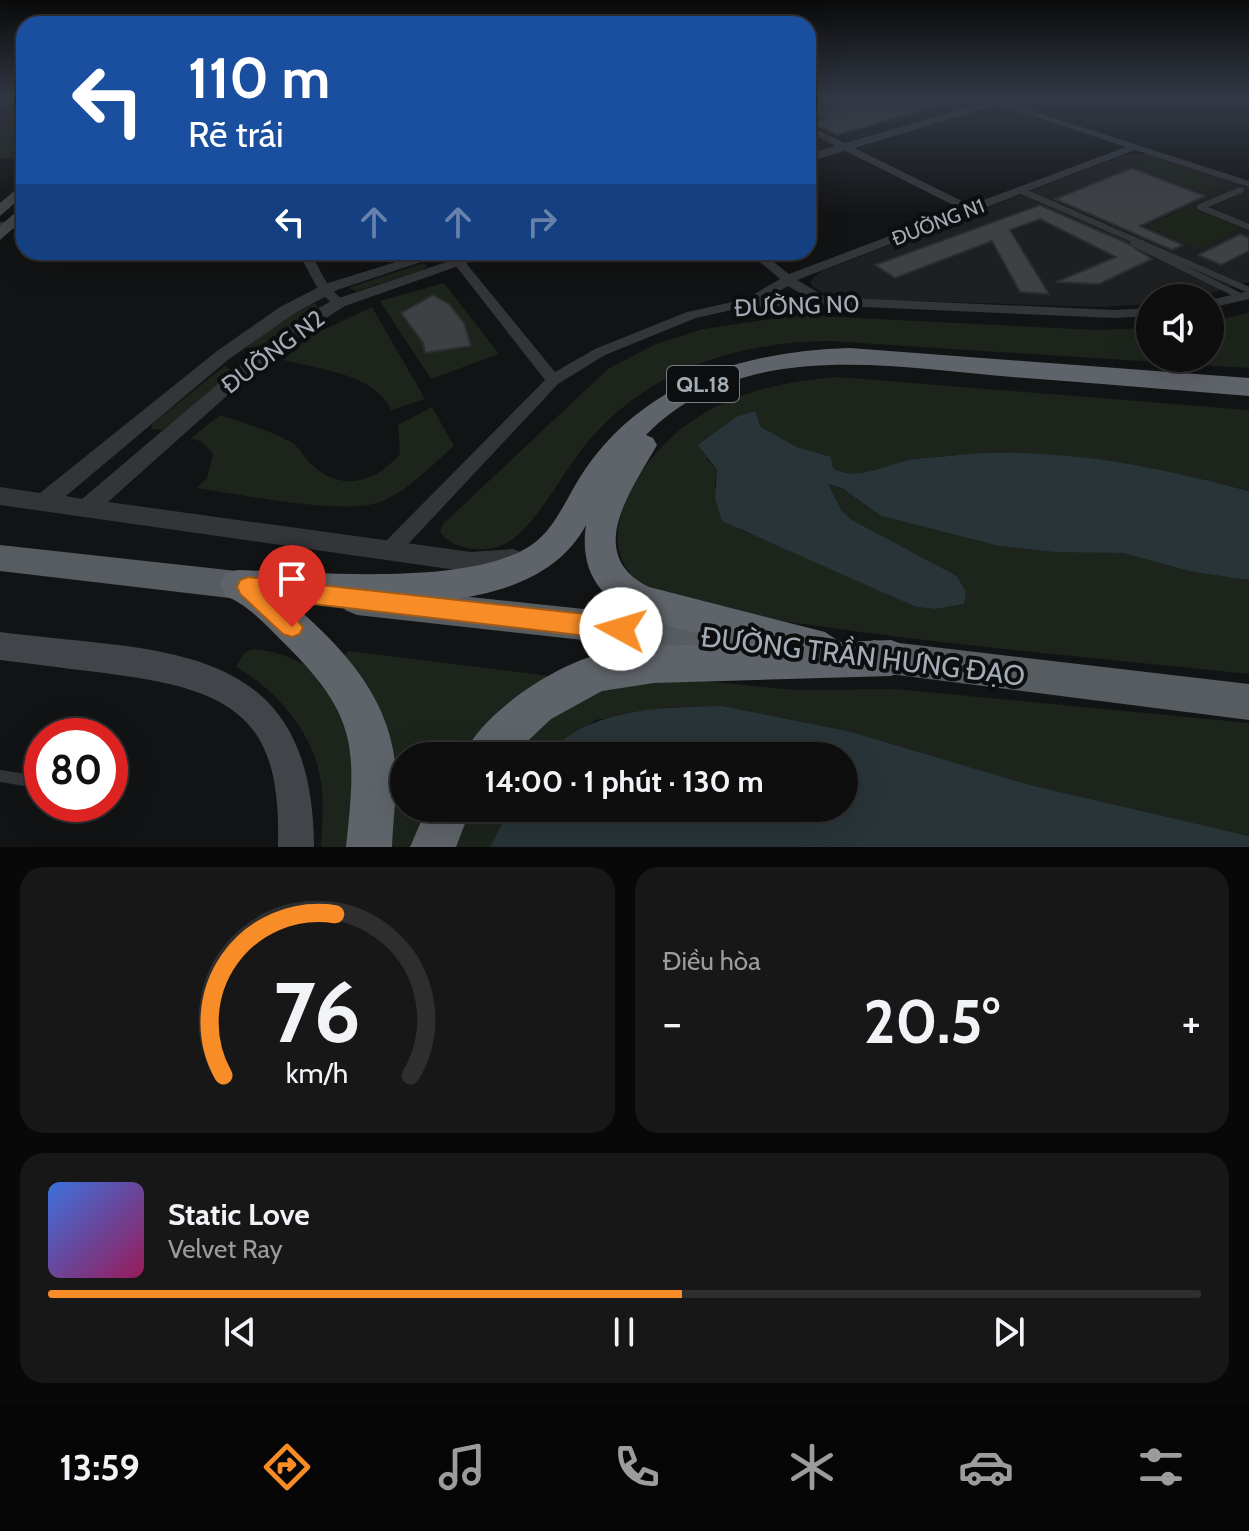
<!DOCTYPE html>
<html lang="vi">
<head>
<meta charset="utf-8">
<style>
  :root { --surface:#0e0e0f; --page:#171718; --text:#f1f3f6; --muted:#9b9c9e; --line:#2e2e2f; --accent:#f88c26 }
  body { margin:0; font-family:Cabin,sans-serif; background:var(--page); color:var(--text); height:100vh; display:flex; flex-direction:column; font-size:30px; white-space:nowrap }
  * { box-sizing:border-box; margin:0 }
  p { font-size:26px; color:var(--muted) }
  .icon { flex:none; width:44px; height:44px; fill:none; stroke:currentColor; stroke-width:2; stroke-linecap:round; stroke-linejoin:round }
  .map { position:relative; height:847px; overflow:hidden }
  .details { display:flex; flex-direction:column; gap:20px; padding:20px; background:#080808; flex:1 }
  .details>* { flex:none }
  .hud { position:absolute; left:16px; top:16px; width:800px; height:244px; border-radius:24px; box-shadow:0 8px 32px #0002,0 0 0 2px var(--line); background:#1a4fa0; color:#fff; overflow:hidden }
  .tools { position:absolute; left:1136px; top:284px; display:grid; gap:16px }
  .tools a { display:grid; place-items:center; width:88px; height:88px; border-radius:50%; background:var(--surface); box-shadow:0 8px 32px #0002,0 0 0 2px var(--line); font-size:40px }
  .speed { position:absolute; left:24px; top:718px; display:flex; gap:16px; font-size:40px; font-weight:700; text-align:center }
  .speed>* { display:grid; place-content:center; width:104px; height:104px; border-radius:50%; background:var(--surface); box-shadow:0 8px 32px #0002,0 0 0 2px var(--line); line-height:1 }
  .speed .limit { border:12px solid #d22; background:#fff; color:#111 }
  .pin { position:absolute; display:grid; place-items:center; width:68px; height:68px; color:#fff; margin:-82px -34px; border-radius:50% 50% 50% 0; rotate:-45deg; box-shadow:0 0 8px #0007 }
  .pin .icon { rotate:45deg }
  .me { position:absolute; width:88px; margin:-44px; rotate:276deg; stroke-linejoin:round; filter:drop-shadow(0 0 6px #0008) }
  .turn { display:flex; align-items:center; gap:28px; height:168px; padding:0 40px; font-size:36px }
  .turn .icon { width:104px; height:104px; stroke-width:2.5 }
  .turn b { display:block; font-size:56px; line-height:68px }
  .lanes { display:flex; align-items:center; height:76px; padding:0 40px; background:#0003; justify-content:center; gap:40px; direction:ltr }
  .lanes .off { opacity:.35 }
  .big { font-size:60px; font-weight:700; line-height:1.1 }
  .details .tile { flex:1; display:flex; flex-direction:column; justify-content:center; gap:12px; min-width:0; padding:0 28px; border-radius:24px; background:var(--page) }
  .details .dial { align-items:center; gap:0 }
  .dial svg { height:208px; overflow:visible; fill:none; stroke:var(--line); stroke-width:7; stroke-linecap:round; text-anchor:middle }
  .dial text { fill:var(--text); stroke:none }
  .song { display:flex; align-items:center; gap:24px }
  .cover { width:96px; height:96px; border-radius:12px; background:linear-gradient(135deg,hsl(220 70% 55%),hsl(330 70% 35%)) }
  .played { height:8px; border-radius:4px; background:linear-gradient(90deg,var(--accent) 55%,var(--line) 55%) }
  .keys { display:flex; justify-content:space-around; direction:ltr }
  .heat { display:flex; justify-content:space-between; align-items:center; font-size:44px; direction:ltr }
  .details .tiles { flex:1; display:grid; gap:20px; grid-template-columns:1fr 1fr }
  .tile:last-child { grid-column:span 2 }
  .trip { position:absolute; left:390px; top:742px; width:468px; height:80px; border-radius:40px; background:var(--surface); box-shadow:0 8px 32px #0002,0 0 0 2px var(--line); font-weight:700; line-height:80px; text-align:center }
  .tab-bar { display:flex; height:128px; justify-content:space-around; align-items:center; background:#060606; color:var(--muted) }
  .tab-bar .icon { width:56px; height:56px }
  .tab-bar .selected { color:var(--accent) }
  .tab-bar b { font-size:36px; color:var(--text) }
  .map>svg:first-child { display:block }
  .built { fill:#1e1f21 }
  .green { fill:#1d241c }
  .water { fill:#283438 }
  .building { fill:#3e4144; stroke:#2c2d30; stroke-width:2 }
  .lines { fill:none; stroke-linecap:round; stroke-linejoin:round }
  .service-far1 { stroke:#333539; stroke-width:6 }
  .service { stroke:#333539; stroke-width:12 }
  .minor { fill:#333539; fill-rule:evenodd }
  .tertiary { fill:#333539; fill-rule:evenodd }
  .secondary { fill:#414549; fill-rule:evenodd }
  .trunk { fill:#575c61; fill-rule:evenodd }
  .motorway { fill:#5f646a; fill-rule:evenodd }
  .route { fill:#f88c26; stroke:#a15b19; stroke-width:2 }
  .labels { text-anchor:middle; stroke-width:8; stroke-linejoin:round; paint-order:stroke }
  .far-street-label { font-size:20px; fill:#a3acb5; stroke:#0d0e0f }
  .shield { fill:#0d0e0f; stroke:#767d83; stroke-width:2 }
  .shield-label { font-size:22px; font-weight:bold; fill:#a3acb5 }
  .street-label { font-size:24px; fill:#a3acb5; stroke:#0d0e0f }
  .near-street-label { font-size:28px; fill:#a3acb5; stroke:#0d0e0f }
</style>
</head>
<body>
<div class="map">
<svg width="1249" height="847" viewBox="0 0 1249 847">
  <rect width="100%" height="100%" fill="#121314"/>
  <path class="built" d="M1127,154H1153L1249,187V282L1195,298H1150V304L1101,307L830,298L812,286L810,281L822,271Z"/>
  <g class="green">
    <path d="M24,120V157L0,159V128Z"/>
    <path d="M1155,158L1224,184L1203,193L1134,166Z"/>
    <path d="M1188,207L1240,228L1198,249L1146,226Z"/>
    <path d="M423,263L428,266L422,270L357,291L348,288Z"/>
    <path d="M444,283L499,354L431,379L380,301Z"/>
    <path d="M315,303L319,309L262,348L253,351L246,348L274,325Z"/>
    <path d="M372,307L425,399L391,410C376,374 318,369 283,360L310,336Z"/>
    <path d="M1249,313V368L829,341C740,342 653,368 592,437C564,468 546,512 513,539C494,554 454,553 440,532L442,525L609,368L656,344L703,329L798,315L1098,330L1150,328V358H1210V321Z"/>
    <path d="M225,366L233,371L163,430L151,429L153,423Z"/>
    <path d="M838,377L1249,410V491C1157,466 1060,449 964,455C946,456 927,457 909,460C886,465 855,482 833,468L831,457L797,447L761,427L755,411C727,419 719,434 707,459L717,470L715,486L742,531L771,540L916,607L936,609L963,604L966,592L957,576L852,520L842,511L828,484L842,488L881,516L999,546L1123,553L1193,572L1249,580V674C1103,659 956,646 811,625C773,620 736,612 698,605C685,602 669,602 657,597C650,594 644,586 638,582C599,548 623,493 651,459C699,400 765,383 838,377Z"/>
    <path d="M432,407L454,446C432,465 407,492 380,502C342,516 239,494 196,488L207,478L213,454L202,442L191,438L220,415C243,423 270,430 291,442C301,448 304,458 312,465C343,493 375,482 400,454L398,425Z"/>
    <path d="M253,649C364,661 355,761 355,847H321C322,823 325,796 319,772C310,729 273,687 236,667L244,653Z"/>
    <path d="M348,651L559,677L465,756H404V808H432L416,847H386L371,693L343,657Z"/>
    <path d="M695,680L795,690L896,689L1249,723V836L1030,785L848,731L722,706L673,707L595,720L546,756H501L528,730L615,681Z"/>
    <path d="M463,808H510L490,847H447Z"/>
  </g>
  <g class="water">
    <path d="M755,411L761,427L797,447L831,457L833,468C855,482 886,465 909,460C925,457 942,457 958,455C1055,446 1156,466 1249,491V580L1193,572L1123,553L1055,552L999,546L881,516L842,488L828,484L842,511L852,520L957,576L966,592L964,604L936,609L916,607L722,521L715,498L717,470L698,445L736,417Z"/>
    <path d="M722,706L848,731L1030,785L1249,836V847H490L510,808H844V756H546C587,708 663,707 722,706Z"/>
  </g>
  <g class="building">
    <path d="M860,99H943L944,103L837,135L812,123L828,118L818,114Z"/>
    <path d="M1132,168L1205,196L1140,226L1183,245L1172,250L1055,199Z"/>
    <path d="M1040,205L1127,243L1152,259L1099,284L1056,282L1116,257L1040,219L1010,230L1049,294L1020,292L992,241L895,278L875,265Z"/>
    <path d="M1240,234L1249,238V251L1221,265L1198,255Z"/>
    <path d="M433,295L449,304L464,323L471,346L425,353L423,343L401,313Z"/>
  </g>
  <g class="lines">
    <g class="service-far1">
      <path d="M1241,190L1200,207L1249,227"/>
      <path d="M1022,191L1249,290"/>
      <path d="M1133,243L1242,297"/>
    </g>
    <path class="service" d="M0,776L25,780"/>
    <g class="minor">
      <path d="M843,99H857L808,114V108Z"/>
      <path d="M982,99H995L1249,181V187L1135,150L797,280L826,297L1114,310L1150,308V316L1114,318L818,305L745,307L696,318L605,355L558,384L396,557L389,559L382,557L380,551L382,545L545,380L445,252H457L555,372L595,349L687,312L746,299L780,279L748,252H761L789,274L961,209L808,132V125L970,205L1126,147ZM788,286L807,297L765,299Z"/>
      <path d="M298,252H310L329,287L346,303L344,306H334L318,289Z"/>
      <path d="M1249,291V299L1210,308V300Z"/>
    </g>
    <g class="tertiary">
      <path d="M997,99L1000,104L808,162V154Z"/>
      <path d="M24,220V228L0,230V222Z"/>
      <path d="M428,252H451L337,290L292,315L229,359L66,496L82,499L247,359L303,317L333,300L476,252H498L345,306L315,325L259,367L108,502L471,552L513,549L521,552L525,559L521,566L471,572L0,505V487L40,493L217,351L280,307L325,284Z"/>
    </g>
    <g class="secondary">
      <path d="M24,183V195L0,216V203Z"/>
      <path d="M24,205V219L0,240V226Z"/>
      <path d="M0,632C160,653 313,636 314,847H278C281,735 249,696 139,678C93,671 46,666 0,660Z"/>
    </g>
    <g class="trunk">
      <path d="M0,545L255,573L266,577L271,587L266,597L255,601L0,571Z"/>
      <path d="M357,585L764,628L776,633L781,644L776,655L764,660L357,615L345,610L341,600L345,590Z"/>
      <path d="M874,640L1249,684V720L874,672L862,668L857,656L862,644Z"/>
    </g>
    <g class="motorway">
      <path d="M850,348L1249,378V396C1170,390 1091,383 1012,377C891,367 741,337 646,435L653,438L657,445C633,488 582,554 649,587L825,632L840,642L891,640L904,645L910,658L904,671L891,676L654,683L602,691L551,719L512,756H463C481,714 553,666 597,655C644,642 696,646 744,644C677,625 572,621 586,525C537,618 379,605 290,602C340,645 386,692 395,761C398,789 393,819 392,847H346C357,747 358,715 282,641C265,624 247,604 225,596L220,585L225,574L237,570C313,572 460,586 525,549C556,532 566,496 586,468C648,380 747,351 850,348Z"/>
      <path d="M427,808H471L456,847H410Z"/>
    </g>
  </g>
  <linearGradient id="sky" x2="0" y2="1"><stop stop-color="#0a0a0b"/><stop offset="0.45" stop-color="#333945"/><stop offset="1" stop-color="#333945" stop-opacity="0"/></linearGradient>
  <rect width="1249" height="218" fill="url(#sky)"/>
  <path class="route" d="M248,577L621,618L629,621L632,629L629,637L621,640L279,600L303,627L300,634L292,637L283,634L240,594L237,587L240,580Z"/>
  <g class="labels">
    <g class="far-street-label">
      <text transform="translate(938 222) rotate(-21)" y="7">ĐƯỜNG N1</text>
    </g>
    <rect class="shield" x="667" y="366" width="72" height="36" rx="6"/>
    <g class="shield-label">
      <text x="703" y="392">QL.18</text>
    </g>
    <g class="street-label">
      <text transform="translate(797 306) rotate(-2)" y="8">ĐƯỜNG N0</text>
      <text transform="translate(273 352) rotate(-37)" y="8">ĐƯỜNG N2</text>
    </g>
    <g class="near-street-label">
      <text transform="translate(863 656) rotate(7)" y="10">ĐƯỜNG TRẦN HƯNG ĐẠO</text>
    </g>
  </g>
</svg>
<div class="tools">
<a><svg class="icon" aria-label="sound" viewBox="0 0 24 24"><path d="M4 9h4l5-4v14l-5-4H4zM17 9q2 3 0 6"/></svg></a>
</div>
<div class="speed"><div class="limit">80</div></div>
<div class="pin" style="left:292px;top:627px;background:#d93025"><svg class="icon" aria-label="arrive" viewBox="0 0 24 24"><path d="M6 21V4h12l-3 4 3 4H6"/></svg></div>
<svg class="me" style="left:621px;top:629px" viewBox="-20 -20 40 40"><circle r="19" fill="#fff"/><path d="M0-13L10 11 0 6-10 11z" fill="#f88c26"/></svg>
<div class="trip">14:00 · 1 phút · 130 m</div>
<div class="hud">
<div class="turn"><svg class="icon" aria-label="left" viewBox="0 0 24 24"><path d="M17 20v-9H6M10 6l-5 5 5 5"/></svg><div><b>110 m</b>Rẽ trái</div></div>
<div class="lanes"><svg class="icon" aria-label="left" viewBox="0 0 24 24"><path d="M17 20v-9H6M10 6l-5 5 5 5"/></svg><svg class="icon off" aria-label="ahead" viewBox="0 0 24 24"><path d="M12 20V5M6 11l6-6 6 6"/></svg><svg class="icon off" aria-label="ahead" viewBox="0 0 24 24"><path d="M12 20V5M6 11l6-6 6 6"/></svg><svg class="icon off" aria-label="right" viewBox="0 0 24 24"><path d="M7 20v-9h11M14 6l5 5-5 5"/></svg></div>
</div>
</div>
<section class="details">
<div class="tiles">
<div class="tile dial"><svg viewBox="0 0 100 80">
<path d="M14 69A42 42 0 1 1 86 69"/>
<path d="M14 69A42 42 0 0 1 57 7" stroke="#f88c26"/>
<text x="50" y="56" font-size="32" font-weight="700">76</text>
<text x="50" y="72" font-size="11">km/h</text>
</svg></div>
<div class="tile"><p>Điều hòa</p>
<div class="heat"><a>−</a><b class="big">20.5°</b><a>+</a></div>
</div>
<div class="tile">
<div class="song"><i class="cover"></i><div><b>Static Love</b><p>Velvet Ray</p></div></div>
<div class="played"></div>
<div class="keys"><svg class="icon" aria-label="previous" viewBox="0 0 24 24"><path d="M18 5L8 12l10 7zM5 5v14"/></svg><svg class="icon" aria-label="pause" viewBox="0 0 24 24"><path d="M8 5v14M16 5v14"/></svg><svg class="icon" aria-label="next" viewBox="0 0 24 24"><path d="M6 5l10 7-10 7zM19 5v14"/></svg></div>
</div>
</div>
</section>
<nav class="tab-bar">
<b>13:59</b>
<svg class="icon selected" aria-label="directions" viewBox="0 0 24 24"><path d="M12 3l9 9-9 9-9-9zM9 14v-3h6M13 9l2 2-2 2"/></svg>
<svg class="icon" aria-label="music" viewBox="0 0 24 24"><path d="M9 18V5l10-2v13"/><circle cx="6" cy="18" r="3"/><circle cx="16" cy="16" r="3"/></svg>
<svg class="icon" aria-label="phone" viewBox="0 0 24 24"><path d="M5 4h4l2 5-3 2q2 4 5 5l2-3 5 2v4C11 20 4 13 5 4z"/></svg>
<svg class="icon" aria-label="climate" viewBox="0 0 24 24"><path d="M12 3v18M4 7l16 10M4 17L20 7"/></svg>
<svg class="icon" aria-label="car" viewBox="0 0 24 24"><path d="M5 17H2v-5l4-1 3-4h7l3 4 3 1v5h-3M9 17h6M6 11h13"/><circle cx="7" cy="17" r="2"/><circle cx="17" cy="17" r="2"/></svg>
<svg class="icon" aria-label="filters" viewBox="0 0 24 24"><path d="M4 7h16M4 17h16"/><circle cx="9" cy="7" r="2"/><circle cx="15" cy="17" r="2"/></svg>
</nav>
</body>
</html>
